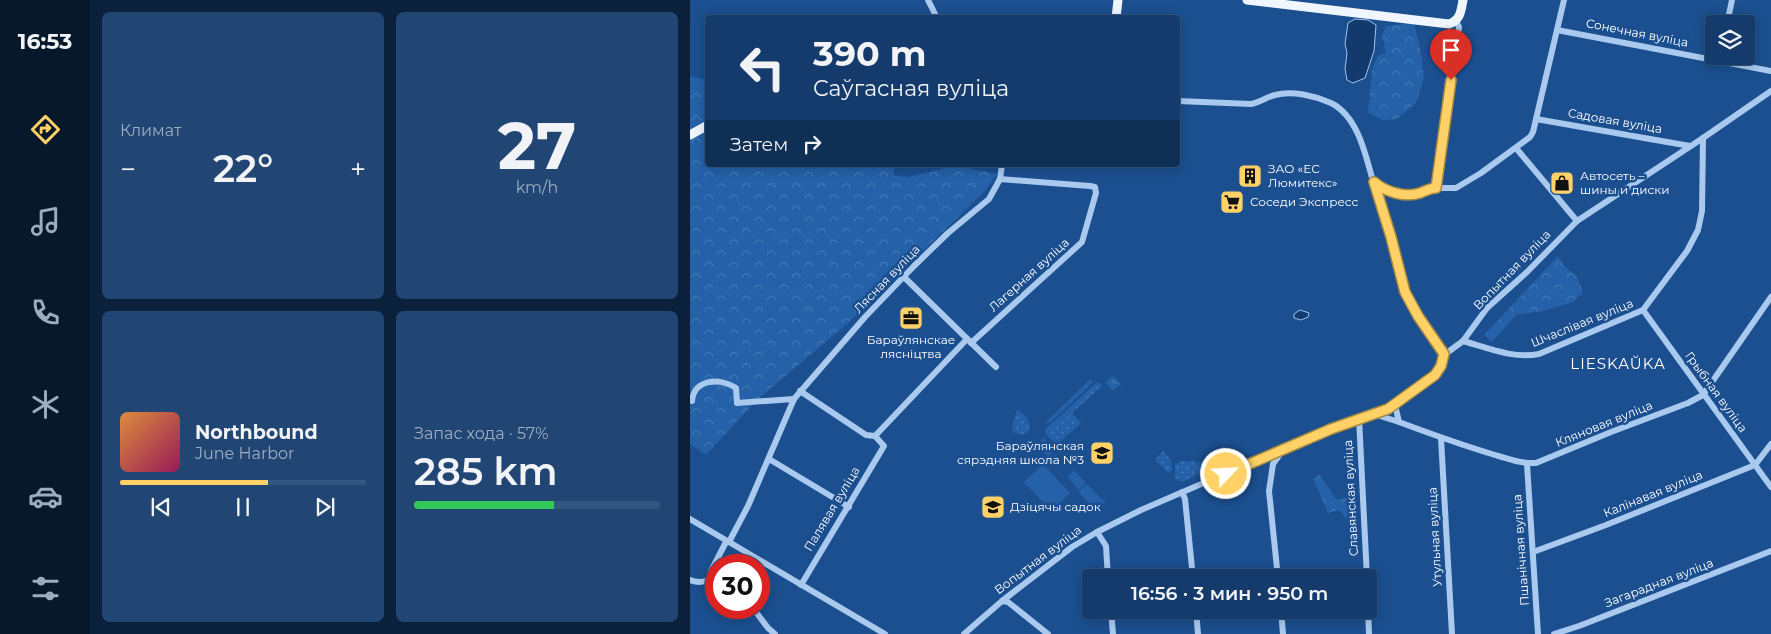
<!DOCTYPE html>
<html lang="ru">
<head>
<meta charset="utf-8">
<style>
  :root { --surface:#143b6b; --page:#214673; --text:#f1f3f6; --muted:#9dadc1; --line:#33557e; --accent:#ffd166 }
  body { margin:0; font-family:Montserrat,sans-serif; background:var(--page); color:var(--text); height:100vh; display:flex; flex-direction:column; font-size:19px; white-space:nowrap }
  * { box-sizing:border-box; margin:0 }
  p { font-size:16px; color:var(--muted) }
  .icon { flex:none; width:28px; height:28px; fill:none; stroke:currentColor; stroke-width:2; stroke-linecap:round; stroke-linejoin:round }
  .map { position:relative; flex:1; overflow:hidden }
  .panel { display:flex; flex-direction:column; gap:12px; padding:12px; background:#0b203b; width:600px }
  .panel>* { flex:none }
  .banner { position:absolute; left:15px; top:15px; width:475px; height:152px; border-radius:5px; box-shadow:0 2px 12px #0003,0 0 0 1px var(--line); background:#143b6b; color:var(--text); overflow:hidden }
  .buttons { position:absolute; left:1015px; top:15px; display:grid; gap:10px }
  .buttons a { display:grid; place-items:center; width:50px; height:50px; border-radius:5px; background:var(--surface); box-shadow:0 2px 12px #0003,0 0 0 1px var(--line); font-size:25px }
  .speed { position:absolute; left:15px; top:554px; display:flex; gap:10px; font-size:25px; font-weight:700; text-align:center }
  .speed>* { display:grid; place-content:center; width:65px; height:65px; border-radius:50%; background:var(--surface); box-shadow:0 2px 12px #0003,0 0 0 1px var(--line); line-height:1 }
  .speed .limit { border:8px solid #d22; background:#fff; color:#111 }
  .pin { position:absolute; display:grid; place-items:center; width:42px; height:42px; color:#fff; margin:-51px -21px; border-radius:50% 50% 50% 0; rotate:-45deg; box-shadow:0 0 5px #0007 }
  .pin .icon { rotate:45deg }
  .me { position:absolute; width:55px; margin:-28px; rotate:65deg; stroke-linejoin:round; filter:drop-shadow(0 0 4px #0008) }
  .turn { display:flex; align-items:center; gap:18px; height:105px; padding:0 25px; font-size:22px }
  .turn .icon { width:65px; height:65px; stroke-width:2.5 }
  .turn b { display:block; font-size:35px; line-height:42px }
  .then { display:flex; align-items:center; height:48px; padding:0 25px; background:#0003; gap:10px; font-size:19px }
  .big { font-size:38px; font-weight:600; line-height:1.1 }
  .panel .card { flex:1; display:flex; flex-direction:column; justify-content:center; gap:8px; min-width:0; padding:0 18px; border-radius:8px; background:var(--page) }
  .panel .dial { align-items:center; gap:0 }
  .dial b { font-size:65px; line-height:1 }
  .song { display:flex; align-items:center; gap:15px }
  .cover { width:60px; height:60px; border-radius:8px; background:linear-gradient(135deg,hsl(30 70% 55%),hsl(330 70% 35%)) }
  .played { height:5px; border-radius:2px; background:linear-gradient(90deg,var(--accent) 60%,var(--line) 60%) }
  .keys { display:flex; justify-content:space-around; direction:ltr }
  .heat { display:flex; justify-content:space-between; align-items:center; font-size:28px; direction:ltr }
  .charge { height:8px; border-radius:4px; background:linear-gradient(90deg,#34c759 57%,var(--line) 0) }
  .panel .tiles { flex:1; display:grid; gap:12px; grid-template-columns:repeat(2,1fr) }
  .trip { position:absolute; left:392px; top:569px; width:295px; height:50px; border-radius:5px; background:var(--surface); box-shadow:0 2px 12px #0003,0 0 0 1px var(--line); font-weight:600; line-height:50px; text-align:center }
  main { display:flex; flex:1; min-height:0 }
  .tabs { display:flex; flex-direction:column; width:90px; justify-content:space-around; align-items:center; background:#08182b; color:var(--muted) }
  .tabs .icon { width:35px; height:35px }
  .tabs .current { color:var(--accent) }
  .tabs b { font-size:22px; color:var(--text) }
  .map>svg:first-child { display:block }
  .grass { fill:url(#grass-dots) }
  .forest { fill:url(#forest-crowns) }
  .park { fill:url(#park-tufts) }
  .garden { fill:#2461a8 }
  .water { fill:#123a6d; stroke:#9cc4f0 }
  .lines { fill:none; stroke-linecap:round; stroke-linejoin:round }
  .minor { stroke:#a9c9ee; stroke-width:6 }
  .major { stroke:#f0f6ff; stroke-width:9 }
  .route-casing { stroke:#a68842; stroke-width:12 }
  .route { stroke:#ffd166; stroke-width:9 }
  .labels { text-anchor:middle; stroke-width:5; stroke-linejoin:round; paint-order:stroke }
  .street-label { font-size:12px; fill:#fff; stroke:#1b4f8f }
  .poi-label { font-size:12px; fill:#fff; stroke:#1b4f8f; text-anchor:start }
  .quarter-label { font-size:15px; letter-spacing:1px; fill:#fff; stroke:#1b4f8f }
</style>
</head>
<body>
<main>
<nav class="tabs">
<b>16:53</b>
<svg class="icon current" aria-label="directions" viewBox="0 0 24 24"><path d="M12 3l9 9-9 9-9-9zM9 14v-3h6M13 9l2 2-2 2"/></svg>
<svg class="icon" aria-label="music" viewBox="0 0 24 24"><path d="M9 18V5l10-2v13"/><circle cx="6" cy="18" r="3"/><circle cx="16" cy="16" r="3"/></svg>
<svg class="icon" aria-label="phone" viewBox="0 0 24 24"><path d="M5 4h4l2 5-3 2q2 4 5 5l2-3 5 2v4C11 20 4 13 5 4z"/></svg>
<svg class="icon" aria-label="climate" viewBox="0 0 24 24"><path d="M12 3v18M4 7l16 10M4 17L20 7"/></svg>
<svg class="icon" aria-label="car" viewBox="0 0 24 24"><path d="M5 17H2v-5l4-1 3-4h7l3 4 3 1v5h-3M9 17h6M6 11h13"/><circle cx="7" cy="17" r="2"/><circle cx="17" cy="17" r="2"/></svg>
<svg class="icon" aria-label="filters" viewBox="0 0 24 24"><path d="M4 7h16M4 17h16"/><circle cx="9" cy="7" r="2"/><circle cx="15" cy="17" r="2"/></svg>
</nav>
<section class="panel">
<div class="tiles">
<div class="card"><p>Климат</p>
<div class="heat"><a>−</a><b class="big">22°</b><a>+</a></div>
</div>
<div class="card dial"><b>27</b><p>km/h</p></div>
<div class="card">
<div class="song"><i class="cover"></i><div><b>Northbound</b><p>June Harbor</p></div></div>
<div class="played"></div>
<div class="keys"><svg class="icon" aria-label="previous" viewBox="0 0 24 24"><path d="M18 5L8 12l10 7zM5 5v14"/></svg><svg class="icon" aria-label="pause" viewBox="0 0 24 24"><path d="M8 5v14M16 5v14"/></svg><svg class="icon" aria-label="next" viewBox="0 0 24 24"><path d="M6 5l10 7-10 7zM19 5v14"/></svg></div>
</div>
<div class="card"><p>Запас хода · 57%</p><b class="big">285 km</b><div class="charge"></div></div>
</div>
</section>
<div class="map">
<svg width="1081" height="634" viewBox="0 0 1081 634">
  <defs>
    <pattern id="grass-dots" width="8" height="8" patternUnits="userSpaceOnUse" patternTransform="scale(1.25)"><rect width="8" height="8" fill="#2461a8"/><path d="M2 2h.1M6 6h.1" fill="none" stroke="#4579b5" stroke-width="1.8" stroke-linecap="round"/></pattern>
    <pattern id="forest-crowns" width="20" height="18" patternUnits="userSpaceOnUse" patternTransform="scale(1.25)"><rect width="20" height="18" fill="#2461a8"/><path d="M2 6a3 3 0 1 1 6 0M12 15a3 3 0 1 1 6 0" fill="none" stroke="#4579b5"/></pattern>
    <pattern id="park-tufts" width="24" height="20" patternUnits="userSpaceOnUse" patternTransform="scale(1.25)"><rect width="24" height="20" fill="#2461a8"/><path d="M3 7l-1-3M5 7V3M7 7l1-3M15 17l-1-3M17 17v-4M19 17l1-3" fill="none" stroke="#4579b5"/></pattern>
  </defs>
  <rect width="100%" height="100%" fill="#1b4f8f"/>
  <g class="grass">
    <path d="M400,379L403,382L360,423H355Z"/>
    <path d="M406,383H410L412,386L382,413L391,423L369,443H365L355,433V430Z"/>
    <path d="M327,409L337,418L340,427L337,433L331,435L324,433L322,427Z"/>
    <path d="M473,451L481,460L482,470L478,473L465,460Z"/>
    <path d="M491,461H492L533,463L492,482L485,478V465Z"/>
  </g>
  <g class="forest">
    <path d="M724,23L730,48L734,79L726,103L707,119L693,120L678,113L682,70L688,55L696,53L692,36L696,26Z"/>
    <path d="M0,76L18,80L17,121L0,131Z"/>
    <path d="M17,129L18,165H204V175L218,177L252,169L253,165H260L307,174L295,191L157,324L68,399L16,455L0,444V138Z"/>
    <path d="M868,256L873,265L888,278L893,292L883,302L853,311L826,315L802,342L794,335Z"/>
    <path d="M629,474L646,499L662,498L668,531L649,510L638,513L623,479Z"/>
  </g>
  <path class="park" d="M423,376L431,385L423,391L415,382Z"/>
  <g class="garden">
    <path d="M354,438L365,450L358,457L347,445Z"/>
    <path d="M353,464L380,493L361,511L334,482Z"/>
    <path d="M384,470L396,483L389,490L377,477Z"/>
    <path d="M397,484L415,502L406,511L388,492Z"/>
  </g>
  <g class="water">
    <path d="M665,19L678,20L686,25L684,51L675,78L663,83L657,80L655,69L657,53L655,44L658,23Z"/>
    <path d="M610,310L619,313L618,317L611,320L604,318V314Z"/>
  </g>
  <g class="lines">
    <g class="minor">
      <path d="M238,0L247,18"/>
      <path d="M1037,24L1042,0"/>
      <path d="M867,30L1081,71"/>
      <path d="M488,101L561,104C570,102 577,97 585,95C602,90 625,96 641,103C671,118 677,163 686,192C691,208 697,223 702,239C706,256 708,274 714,290C723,313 741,334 754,355"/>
      <path d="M846,119L1000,146"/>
      <path d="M826,148L887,221"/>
      <path d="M684,182L691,188L715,195L728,194L746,188H766L791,173L840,137L843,132L874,0"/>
      <path d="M746,188L769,27L766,21"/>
      <path d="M214,277L306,367"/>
      <path d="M953,310L1081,487"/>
      <path d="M773,341C798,348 823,359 849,354L953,310L997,251L1008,230L1012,211L1013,138"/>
      <path d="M281,343L392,242L406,193L405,187L400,186L310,179"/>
      <path d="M110,391L176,435L185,436L194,446L111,585"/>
      <path d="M2,401C4,378 31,378 46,388L47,403L104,399"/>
      <path d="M705,405L709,422C741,434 772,445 805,455C819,459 832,464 846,463L921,432L998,403L1013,395L1081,297"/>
      <path d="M684,414L709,422"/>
      <path d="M669,418L677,578"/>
      <path d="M185,436L277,339"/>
      <path d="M751,438L762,634"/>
      <path d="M79,459L159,507"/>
      <path d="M837,464L848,634"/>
      <path d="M492,492L495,499L503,578"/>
      <path d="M0,519L195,634"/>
      <path d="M407,532L416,546L418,578"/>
      <path d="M39,542L58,506L104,399L175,317L224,266L258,233L299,199L310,179L312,165"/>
      <path d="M843,552L916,525L1065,465L1081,444"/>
      <path d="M26,575L21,571L36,542"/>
      <path d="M588,578L579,491L583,464L593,450"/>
      <path d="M0,580C7,583 13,583 20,579L21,571"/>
      <path d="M312,601L318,602L358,634"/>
      <path d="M63,608L78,628L85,634"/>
      <path d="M421,610L423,634"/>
      <path d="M506,610L508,634"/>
      <path d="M591,610L593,634"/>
      <path d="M678,610L679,634"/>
      <path d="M274,634L312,601L382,547L407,532L451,510L595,448L705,405L715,396L745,375L751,366L754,355L773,341L797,308L837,272L887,221L1013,138L1081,91"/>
      <path d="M864,634L889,626L1081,551"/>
    </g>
    <g class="major">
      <path d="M557,0L759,24C771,20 771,10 773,0"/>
      <path d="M426,18L428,0"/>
      <path d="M0,135L18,125"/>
    </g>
  </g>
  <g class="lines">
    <g class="route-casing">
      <path id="route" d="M536,474L641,429L698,409L745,375L751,366L754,354L728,316L715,292L701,237L684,182C696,192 715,198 730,193C736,191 740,188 746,188L761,80"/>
    </g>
    <use href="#route" class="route"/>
  </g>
  <defs>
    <g id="building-square" transform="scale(1.25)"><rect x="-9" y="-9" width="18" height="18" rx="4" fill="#ffd166" stroke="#1b4f8f"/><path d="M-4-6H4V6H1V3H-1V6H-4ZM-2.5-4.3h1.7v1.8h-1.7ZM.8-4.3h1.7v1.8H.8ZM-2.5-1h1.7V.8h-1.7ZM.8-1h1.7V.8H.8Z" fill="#111"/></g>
    <g id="shop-square" transform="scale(1.25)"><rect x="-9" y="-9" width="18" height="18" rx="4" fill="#ffd166" stroke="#1b4f8f"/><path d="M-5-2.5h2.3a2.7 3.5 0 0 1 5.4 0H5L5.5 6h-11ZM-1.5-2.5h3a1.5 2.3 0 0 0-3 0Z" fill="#111"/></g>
    <g id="supermarket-square" transform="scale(1.25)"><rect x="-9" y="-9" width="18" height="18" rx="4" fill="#ffd166" stroke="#1b4f8f"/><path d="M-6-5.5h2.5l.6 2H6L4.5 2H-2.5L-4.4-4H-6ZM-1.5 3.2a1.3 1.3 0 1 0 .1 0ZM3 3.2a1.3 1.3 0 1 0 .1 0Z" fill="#111"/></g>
    <g id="office-square" transform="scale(1.25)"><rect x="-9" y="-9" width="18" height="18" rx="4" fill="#ffd166" stroke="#1b4f8f"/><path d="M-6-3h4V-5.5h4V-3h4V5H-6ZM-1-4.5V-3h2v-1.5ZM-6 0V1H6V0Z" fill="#111"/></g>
    <g id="school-square" transform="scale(1.25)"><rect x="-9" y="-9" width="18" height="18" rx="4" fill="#ffd166" stroke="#1b4f8f"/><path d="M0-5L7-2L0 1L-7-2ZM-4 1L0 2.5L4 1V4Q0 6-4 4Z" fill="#111"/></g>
  </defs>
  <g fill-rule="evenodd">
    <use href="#building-square" x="560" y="176"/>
    <use href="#shop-square" x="872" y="183"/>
    <use href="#supermarket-square" x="542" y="202"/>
    <use href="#office-square" x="221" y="318"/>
    <use href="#school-square" x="412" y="453"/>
    <use href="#school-square" x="303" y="507"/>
  </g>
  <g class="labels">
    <g class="street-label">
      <text transform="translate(947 33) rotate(11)" y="4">Сонечная вуліца</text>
      <text transform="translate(925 121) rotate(10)" y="4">Садовая вуліца</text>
      <text transform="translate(822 270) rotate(-46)" y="4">Вопытная вуліца</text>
      <text transform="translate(339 275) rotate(-42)" y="4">Лагерная вуліца</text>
      <text transform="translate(197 279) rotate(-46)" y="4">Лясная вуліца</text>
      <text transform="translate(892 323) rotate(-22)" y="4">Шчаслівая вуліца</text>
      <text transform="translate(1026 392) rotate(54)" y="4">Грыбная вуліца</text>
      <text transform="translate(914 424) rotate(-22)" y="4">Кляновая вуліца</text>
      <text transform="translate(963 494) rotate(-22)" y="4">Калінавая вуліца</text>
      <text transform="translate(661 498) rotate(-93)" y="4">Славянская вуліца</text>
      <text transform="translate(142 509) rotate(-59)" y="4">Палявая вуліца</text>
      <text transform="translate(745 537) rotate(-93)" y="4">Утульная вуліца</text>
      <text transform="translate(831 550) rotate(-94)" y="4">Пшанічная вуліца</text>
      <text transform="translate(348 560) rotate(-37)" y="4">Вопытная вуліца</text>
      <text transform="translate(969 583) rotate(-21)" y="4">Загарадная вуліца</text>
    </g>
    <g class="poi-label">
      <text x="578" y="173">ЗАО «ЕС<tspan x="578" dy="14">Люмитекс»</tspan></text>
      <text x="890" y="180">Автосеть –<tspan x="890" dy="14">шины и диски</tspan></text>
      <text x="560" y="206">Соседи Экспресс</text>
      <text x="221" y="344" text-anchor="middle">Бараўлянскае<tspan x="221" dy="14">лясніцтва</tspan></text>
      <text x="394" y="450" text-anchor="end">Бараўлянская<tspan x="394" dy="14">сярэдняя школа №3</tspan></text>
      <text x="320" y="511">Дзіцячы садок</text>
    </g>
    <g class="quarter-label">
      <text x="928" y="369">LIESKAŬKA</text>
    </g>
  </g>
</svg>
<div class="buttons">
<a><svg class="icon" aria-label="layers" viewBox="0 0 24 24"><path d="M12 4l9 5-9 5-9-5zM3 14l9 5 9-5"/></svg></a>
</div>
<div class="speed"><div class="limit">30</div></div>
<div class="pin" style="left:761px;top:80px;background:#d93025"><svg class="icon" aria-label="arrive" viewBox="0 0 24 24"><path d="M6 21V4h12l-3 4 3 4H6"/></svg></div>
<svg class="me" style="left:536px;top:474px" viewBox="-20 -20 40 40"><circle r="17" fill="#ffd166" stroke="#fff" stroke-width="3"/><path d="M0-11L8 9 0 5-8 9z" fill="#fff"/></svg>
<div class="trip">16:56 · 3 мин · 950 m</div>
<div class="banner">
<div class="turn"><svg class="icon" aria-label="left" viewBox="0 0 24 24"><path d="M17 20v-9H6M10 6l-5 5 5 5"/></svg><div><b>390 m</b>Саўгасная вуліца</div></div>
<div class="then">Затем<svg class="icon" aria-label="right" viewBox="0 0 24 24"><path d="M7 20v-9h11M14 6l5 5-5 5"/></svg></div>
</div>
</div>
</main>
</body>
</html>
